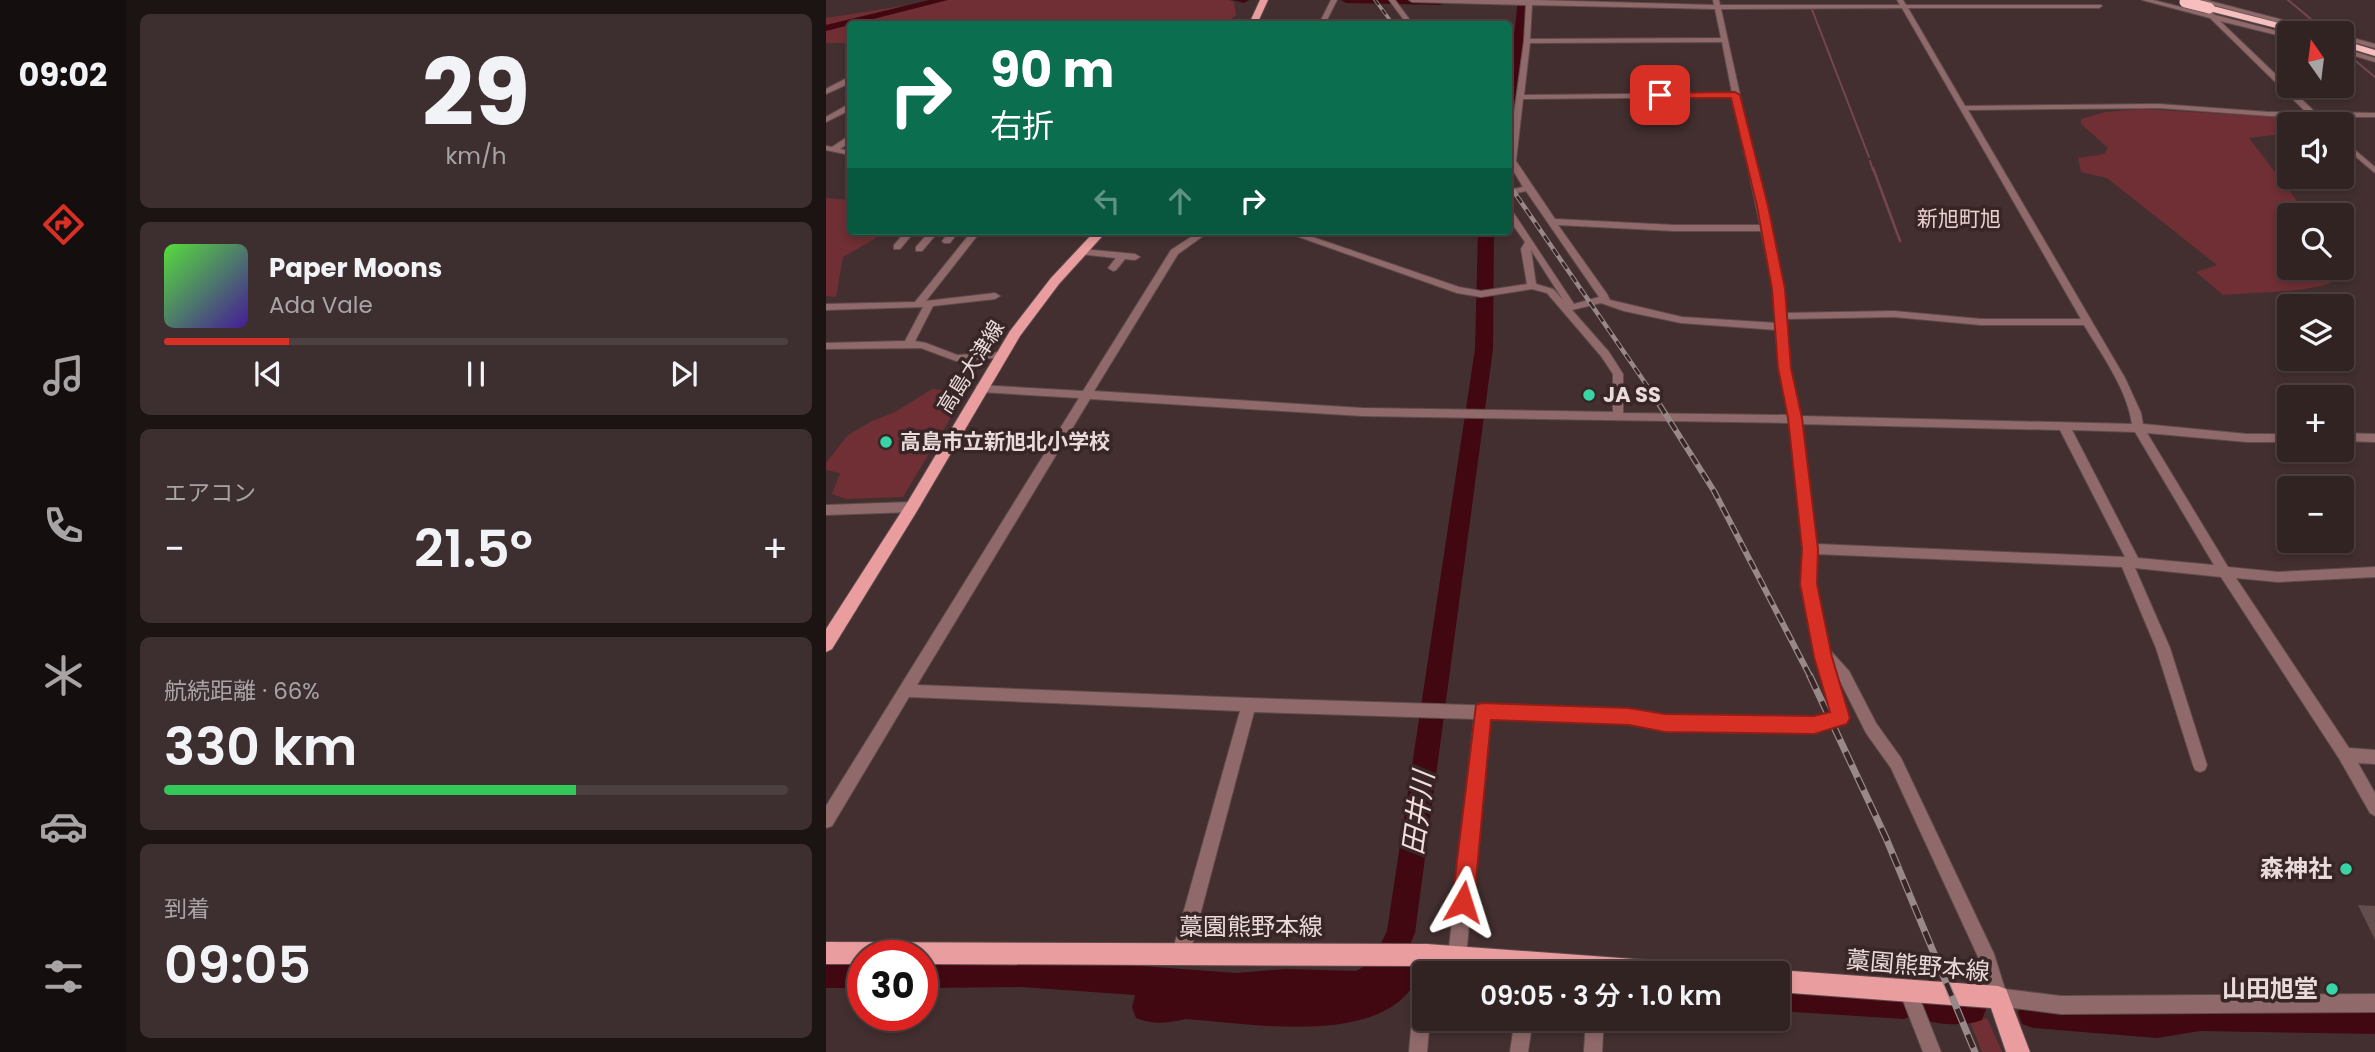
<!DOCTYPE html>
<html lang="ja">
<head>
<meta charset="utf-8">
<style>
  :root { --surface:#322323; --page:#3d2f30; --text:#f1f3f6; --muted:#a8a4a6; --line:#4d4041; --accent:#d93025 }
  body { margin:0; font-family:Poppins,"Noto Sans JP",sans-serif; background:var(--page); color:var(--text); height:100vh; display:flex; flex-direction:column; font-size:26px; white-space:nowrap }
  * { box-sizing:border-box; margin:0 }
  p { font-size:23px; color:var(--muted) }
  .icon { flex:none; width:38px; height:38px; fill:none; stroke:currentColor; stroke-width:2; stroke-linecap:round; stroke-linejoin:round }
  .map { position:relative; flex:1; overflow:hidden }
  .sheet { display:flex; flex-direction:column; gap:14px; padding:14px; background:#1c1313; width:700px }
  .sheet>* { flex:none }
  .banner { position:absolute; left:21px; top:21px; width:665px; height:214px; border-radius:7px; box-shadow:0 4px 10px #0003,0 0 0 2px var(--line); background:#0b6e4f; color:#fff; overflow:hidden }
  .needle { width:46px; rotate:346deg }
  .controls { position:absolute; left:1451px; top:21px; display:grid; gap:14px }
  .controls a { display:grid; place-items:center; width:77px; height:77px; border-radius:7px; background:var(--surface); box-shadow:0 4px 10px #0003,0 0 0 2px var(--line); font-size:35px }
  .speed { position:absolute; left:21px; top:940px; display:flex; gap:14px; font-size:35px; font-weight:700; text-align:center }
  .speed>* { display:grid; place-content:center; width:91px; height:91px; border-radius:50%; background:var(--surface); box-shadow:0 4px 10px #0003,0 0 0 2px var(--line); line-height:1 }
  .speed .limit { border:10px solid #d22; background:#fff; color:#111 }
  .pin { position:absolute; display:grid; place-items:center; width:60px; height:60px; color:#fff; margin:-30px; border-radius:14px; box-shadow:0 4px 10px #0006 }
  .me { position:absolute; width:77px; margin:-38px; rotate:6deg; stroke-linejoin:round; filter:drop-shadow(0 0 5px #0008) }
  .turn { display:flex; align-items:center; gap:24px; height:147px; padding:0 28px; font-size:32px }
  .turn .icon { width:91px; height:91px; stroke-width:2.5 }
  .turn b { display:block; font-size:49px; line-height:60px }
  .lanes { display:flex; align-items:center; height:66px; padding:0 28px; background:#0003; justify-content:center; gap:35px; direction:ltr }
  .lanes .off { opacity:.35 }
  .big { font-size:52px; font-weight:600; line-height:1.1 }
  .sheet .widget { flex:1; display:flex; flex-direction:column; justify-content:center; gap:10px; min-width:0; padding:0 24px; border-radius:10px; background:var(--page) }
  .sheet .dial { align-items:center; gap:0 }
  .dial b { font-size:91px; line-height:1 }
  .song { display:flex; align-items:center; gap:21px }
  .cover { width:84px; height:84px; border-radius:10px; background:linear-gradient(135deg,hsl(110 70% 55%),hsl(260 70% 35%)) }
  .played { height:7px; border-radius:4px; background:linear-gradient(90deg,var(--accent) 20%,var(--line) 20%) }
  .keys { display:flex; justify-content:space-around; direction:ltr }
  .heat { display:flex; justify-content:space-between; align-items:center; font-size:38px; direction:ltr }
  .charge { height:10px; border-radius:5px; background:linear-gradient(90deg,#34c759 66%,var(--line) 0) }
  .trip { position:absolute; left:586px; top:961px; width:378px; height:70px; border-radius:7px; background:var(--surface); box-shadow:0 4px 10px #0003,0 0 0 2px var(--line); font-weight:600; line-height:70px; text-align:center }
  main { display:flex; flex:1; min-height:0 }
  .menu { display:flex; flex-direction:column; width:126px; justify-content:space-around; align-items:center; background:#140e0e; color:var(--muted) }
  .menu .icon { width:49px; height:49px }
  .menu .on { color:var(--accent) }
  .menu b { font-size:32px; color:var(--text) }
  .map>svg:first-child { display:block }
  .green { fill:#702f34 }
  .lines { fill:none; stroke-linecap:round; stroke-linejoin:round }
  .stream-far1 { stroke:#74474e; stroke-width:2 }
  .stream { stroke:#74474e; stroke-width:2.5 }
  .river { fill:#420812; fill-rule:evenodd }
  .building { fill:#634d4d }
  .minor-casing { stroke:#5e4b4b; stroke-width:2 }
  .major-casing { stroke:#5e4b4b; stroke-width:2 }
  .highway-casing { stroke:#5e4b4b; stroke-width:2 }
  .minor { fill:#906a6b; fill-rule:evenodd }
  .major { fill:#ea9d9f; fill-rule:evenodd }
  .highway { fill:#f6bebe; fill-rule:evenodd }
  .rail-far3-casing { stroke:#988; stroke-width:3.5 }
  .rail-far2-casing { stroke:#988; stroke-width:4.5 }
  .rail-far1-casing { stroke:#988; stroke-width:6 }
  .rail-casing { stroke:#988; stroke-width:7 }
  .rail-far3 { stroke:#382525; stroke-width:2; stroke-dasharray:6; stroke-linecap:butt }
  .rail-far2 { stroke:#382525; stroke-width:2.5; stroke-dasharray:8; stroke-linecap:butt }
  .rail-far1 { stroke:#382525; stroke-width:3.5; stroke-dasharray:10; stroke-linecap:butt }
  .rail { stroke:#382525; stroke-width:4.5; stroke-dasharray:14; stroke-linecap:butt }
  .highway-bridge-casing { stroke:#5e4b4b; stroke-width:12; stroke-linecap:butt }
  .highway-bridge { stroke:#f6bebe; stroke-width:11 }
  .route { fill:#d93025; stroke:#8d1f18; stroke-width:2 }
  .poi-dot { fill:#39d4a5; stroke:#382525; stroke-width:2.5 }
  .labels { text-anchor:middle; stroke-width:7; stroke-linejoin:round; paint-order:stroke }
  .far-quarter-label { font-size:21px; fill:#ebd0d0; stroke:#382525 }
  .street-label { font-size:21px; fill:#e9dbdb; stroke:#382525 }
  .poi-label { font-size:21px; font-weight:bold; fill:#e9dbdb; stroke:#382525; text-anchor:start }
  .near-poi-label { font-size:24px; font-weight:bold; fill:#e9dbdb; stroke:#382525; text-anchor:end }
  .near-street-label { font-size:24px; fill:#e9dbdb; stroke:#382525 }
  .near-water-label { font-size:28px; font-style:italic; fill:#f6dddd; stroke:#382525 }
</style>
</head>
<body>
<main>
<nav class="menu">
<b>09:02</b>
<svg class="icon on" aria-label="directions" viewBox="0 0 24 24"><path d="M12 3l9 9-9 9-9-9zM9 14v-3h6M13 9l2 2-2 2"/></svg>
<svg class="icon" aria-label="music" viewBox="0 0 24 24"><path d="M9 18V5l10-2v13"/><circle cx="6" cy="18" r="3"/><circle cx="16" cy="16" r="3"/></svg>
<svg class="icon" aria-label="phone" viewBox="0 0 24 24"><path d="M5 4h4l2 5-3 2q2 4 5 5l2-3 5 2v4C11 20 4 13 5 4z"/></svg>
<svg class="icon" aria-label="climate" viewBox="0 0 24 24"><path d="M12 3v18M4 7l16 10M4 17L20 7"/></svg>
<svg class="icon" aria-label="car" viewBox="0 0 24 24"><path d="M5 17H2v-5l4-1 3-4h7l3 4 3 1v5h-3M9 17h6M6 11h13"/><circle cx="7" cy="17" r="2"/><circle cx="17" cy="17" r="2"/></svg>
<svg class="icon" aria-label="filters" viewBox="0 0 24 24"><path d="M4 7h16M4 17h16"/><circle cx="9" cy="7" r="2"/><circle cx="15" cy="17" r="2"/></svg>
</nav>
<section class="sheet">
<div class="widget dial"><b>29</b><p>km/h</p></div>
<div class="widget">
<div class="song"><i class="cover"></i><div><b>Paper Moons</b><p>Ada Vale</p></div></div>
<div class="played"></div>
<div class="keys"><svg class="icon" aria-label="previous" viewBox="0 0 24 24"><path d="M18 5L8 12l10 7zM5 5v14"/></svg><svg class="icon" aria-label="pause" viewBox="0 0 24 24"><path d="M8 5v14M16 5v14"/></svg><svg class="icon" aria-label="next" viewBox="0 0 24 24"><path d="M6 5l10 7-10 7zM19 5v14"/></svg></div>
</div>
<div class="widget"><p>エアコン</p>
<div class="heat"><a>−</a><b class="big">21.5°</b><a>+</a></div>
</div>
<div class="widget"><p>航続距離 · 66%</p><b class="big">330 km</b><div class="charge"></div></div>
<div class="widget"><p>到着</p><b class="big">09:05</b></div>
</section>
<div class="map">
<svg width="1549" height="1052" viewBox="0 0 1549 1052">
  <rect width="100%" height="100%" fill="#432f2f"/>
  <g class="green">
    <path d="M115,0H402L408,2L410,15L399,24H24V43H0V18Z"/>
    <path d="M1316,109L1484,119L1489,124H1463V133L1423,138L1482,215H1463V268H1516V264C1516,271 1514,279 1506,282C1487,292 1422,293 1397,295L1370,272L1391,265L1281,178L1255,172L1252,158L1278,154L1282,148L1255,124V119L1279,112Z"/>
    <path d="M0,198L24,200V231H62L17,257L10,297L0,296Z"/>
    <path d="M106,389L140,392L77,497L20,499L6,494L14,473L0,470V463L22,435L46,421L69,412Z"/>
    <path d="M1161,1018L1176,1052H1156L1144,1022Z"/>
  </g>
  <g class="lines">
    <g class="stream-far1">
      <path d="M1462,0L1498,30"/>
      <path d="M985,7L1043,157"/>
      <path d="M1520,53L1549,77"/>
      <path d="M1044,161L1047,170"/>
    </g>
    <path class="stream" d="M1047,168L1074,241"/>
    <g class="river">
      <path d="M103,0H122L0,31V25Z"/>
      <path d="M406,0H423L418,3Z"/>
      <path d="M515,0H618L619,2L614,5L520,3Z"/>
      <path d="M692,0H702L693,105L689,124L682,128V87Z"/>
      <path d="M652,231H668L667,349L589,933L577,961L588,965L592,976C562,1049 421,1023 360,1019C343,1023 327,1025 310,1018L306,1007L309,995L195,987L96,988V958L195,957L410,973L460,969L530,971C546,964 554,946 561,931L649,349Z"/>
      <rect x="0" y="958" width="37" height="30"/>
      <path d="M952,981L1078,989L1088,993L1095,990L1145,994L1156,998L1160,1009L1156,1020C1137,1028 1104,1024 1085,1016L1078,1019L952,1011Z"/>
      <path d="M1207,998L1331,1008L1374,1001L1549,1004V1034L1374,1031L1331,1038L1207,1028L1196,1024L1192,1013L1196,1002Z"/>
    </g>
  </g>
  <path class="building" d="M1532,905L1549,906V940Z"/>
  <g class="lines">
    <g class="minor-casing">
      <g id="minor">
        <path d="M505,0H511L499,24H493Z"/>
        <path d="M563,0H569L587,24H581Z"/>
        <path d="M583,0H708L888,5L887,0H893L894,5H1074L1071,0H1077L1080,5H1275L1276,6L1273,8H1082L1139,106L1333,104L1443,112H1480L1384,18L1316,0H1327L1379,13L1369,3L1370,0H1380L1503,32L1504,33H1494L1375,2L1389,15L1463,34V38L1394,21L1489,112L1549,113V117H1494L1501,124H1493L1485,117L1443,116L1333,108L1142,110L1299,378L1315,413L1317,424L1421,434H1463V442H1421L1321,433L1402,567L1452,572L1549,567V577L1452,582L1410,578L1523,748L1549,750V764L1532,763L1549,793V816L1544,813L1514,760L1395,577L1309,568L1344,648L1381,765L1379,770L1374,772L1369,770L1367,765L1330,648L1296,567L990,554V588L1002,648L1023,671L1050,723L1075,758L1168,954L1179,989L1235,996L1549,994V1012L1235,1014L1172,1006L1166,1003L1154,961L1065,768L1040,733L1013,679L1009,675L1021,718L1019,723L992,729L966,732L910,733L852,730L803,724L662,719L640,957L637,963L631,966L625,963L622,957L648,719L428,712L364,953L361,959L355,962L349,959L346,953L414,711L83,697L6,826L0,828V806L253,398L155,392L151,391L150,388L151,385L257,391L345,250L374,231H384L352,254L268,391L536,408L787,412V374L775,356L721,293L706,289L655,297L631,293L456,231H469L633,287L655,291L701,284L695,249L699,242L682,218V209H685L748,304L773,297L700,191L682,195V190L697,187L682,162V157L698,41L700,5L586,2ZM706,5L889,9L895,38L704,39ZM1076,8L1255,319H1155L1068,311L959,313L957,289L895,9ZM896,42L906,93L698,95L704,43ZM907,97L934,225H848L729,219L690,161L697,99ZM732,225L848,231H935L947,289L950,323L856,317L784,300L781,294ZM705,250L737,300L727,289L710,284ZM775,303L798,311L855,323L951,330L954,368L963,415L797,413V374L783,352L746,310ZM1068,317L1155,325H1258C1276,355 1301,389 1306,424L974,416L964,368L960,319ZM264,399L536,416L964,423L978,549C974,605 990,660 1005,713C940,727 869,719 803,710L423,698L91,685ZM975,424L1234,430L1299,557L990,544ZM1246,430L1309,432L1388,565L1312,558Z"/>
        <path d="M1516,35L1549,44V48L1516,39Z"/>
        <path d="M1516,48L1549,58V62L1516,52Z"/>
        <path d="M21,78H24V83L0,94V89Z"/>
        <path d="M21,105H24V110L0,122V117Z"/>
        <path d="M21,137H24V142L14,149L24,151V155L0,150V146L6,147Z"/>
        <path d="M1516,139L1549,167V173L1516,145Z"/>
        <path d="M80,231H89L74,249H68V245Z"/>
        <path d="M104,231H113L96,251H90V247Z"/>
        <path d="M124,231H133L124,243H118L116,241Z"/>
        <path d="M146,231H155L100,301L169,293L174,296L169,299L107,306L89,341L100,343L131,355L176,352L181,355L180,357L130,361L95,348L0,349V343L79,341L97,307L0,310V304L89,302Z"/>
        <path d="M256,249L309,254L314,257L309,260L299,259L290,270L287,271L282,268L290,258L253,254L251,252Z"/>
        <path d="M1516,433L1549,434V442L1516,441Z"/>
        <path d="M86,502L92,507L86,512L0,515V505Z"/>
        <path d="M601,946L607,949L610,955L609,973H598V1018H604L601,1052H583L589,984L593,977C590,969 592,957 595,949Z"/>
        <path d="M1082,981L1088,984L1115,1052H1097L1073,990L1076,984Z"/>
        <path d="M689,1018H707L702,1052H684Z"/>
        <path d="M760,1018H778L776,1052H758Z"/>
      </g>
    </g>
    <g class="major-casing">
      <g id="major">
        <path d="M434,0H442L431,24H423Z"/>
        <path d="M269,231H281L233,284L194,336L91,511L6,649L0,652V629L81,503L184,331L225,278Z"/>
        <path d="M0,942L601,944L849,962L857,965L860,973H697L601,966L96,964V956H37V964H0Z"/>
        <path d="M952,970L1172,986L1180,989L1204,1052H1180L1165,1008L952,992V973H944Z"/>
      </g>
    </g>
    <g class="highway-casing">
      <g id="highway">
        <path d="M1383,5L1485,31L1486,33H1470L1379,10L1378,8Z"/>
        <path d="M1516,40L1549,50V56L1516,46Z"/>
      </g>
    </g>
    <use href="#minor" class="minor"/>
    <use href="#major" class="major"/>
    <use href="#highway" class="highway"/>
    <g class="rail-far3-casing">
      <path id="rail-far3" d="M549,0L567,24"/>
    </g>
    <g class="rail-far2-casing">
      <path id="rail-far2" d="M682,183L824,390"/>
    </g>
    <g class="rail-far1-casing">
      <path id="rail-far1" d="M823,388L888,491L985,678"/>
    </g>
    <g class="rail-casing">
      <path id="rail" d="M984,676L1060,838L1149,1052"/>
    </g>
    <use href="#rail-far3" class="rail-far3"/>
    <use href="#rail-far2" class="rail-far2"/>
    <use href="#rail-far1" class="rail-far1"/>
    <use href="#rail" class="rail"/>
    <g class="highway-bridge-casing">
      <path id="highway-bridge" d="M1359,2L1383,8"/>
    </g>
    <use href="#highway-bridge" class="highway-bridge"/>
  </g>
  <path class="route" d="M909,92L914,95L942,206L959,289L965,368L976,418L992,549L991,584L1006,657L1024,718L1021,724L988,734L921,733L839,732L803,725L665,720L648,902L644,910L637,913L629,910L626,902L650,705L656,703L803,708L839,714L988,716L1004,712L988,657L974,584L976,549L962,418L952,368L946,289L931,206L905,98H834L829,95L834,93Z"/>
  <g class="poi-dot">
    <circle cx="763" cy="395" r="7"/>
    <circle cx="60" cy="442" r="7"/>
    <circle cx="1520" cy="869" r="7"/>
    <circle cx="1506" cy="989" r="7"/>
  </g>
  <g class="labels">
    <g class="far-quarter-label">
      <text x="1133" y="226">新旭町旭</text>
    </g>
    <g class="street-label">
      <text transform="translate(145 367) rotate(-58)" y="7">高島大津線</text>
    </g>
    <g class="poi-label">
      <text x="777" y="402">JA SS</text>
      <text x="74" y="449">高島市立新旭北小学校</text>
    </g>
    <g class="near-poi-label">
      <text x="1506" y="877">森神社</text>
      <text x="1492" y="997">山田旭堂</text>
    </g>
    <g class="near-street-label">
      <text x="425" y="935">藁園熊野本線</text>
      <text transform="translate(1092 966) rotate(5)" y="8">藁園熊野本線</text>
    </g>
    <g class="near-water-label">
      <text transform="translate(592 813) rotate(-82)" y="10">田井川</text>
    </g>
  </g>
</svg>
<div class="controls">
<a><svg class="needle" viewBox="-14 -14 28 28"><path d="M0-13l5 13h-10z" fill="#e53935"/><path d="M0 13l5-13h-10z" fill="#a8a4a6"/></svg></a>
<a><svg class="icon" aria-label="sound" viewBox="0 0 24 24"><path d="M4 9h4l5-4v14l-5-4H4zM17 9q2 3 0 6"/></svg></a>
<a><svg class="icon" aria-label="search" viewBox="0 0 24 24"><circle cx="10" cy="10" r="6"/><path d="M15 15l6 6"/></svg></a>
<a><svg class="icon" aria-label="layers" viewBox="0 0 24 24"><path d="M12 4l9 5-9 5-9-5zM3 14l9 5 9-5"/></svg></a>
<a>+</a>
<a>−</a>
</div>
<div class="speed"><div class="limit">30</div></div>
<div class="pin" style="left:834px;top:95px;background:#d93025"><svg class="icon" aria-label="arrive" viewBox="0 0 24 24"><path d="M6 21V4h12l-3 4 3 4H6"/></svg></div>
<svg class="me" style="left:637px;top:902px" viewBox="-20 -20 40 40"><path d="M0-17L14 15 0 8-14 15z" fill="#d93025" stroke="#fff" stroke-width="4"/></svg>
<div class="trip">09:05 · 3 分 · 1.0 km</div>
<div class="banner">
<div class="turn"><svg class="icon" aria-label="right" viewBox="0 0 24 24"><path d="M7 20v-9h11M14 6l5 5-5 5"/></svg><div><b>90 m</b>右折</div></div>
<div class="lanes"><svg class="icon off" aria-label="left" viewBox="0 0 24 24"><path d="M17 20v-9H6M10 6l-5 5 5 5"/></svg><svg class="icon off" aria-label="ahead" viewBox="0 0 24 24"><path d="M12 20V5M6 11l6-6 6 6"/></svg><svg class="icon" aria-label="right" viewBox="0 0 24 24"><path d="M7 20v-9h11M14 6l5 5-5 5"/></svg></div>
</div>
</div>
</main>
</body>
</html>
